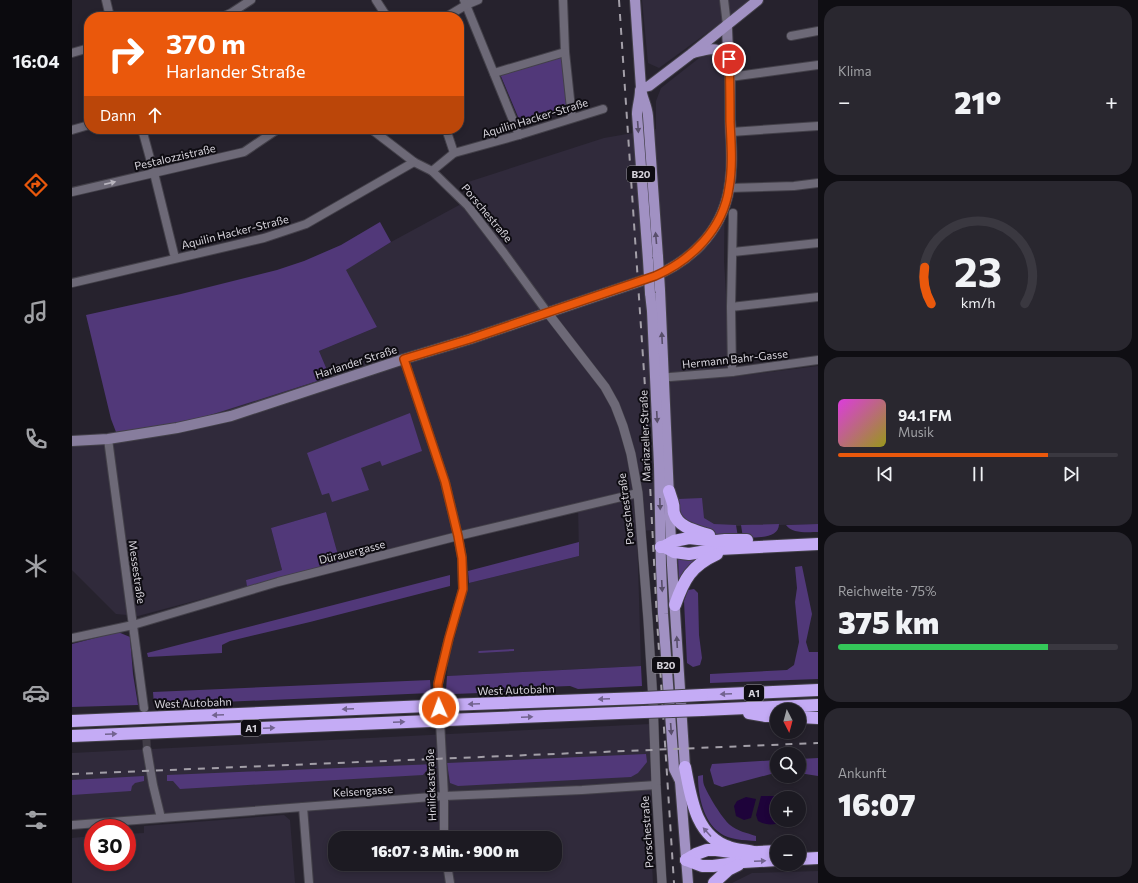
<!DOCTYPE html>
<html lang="de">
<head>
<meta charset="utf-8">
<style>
  :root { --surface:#1c1a22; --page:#29272f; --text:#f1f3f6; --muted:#a0a1a5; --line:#3a3840; --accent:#ea580c }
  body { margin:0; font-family:Commissioner,sans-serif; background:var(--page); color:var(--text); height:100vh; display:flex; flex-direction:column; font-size:15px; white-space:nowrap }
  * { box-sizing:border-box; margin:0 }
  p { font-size:13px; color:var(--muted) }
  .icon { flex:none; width:22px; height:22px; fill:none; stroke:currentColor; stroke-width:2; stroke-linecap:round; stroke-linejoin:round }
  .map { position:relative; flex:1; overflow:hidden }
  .drawer { display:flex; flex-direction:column; gap:6px; padding:6px; background:#0f0e13; width:320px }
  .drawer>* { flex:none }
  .top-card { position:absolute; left:12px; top:12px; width:380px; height:122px; border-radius:16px; box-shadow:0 2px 6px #0003,0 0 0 1px var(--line); background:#ea580c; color:#fff; overflow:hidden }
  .needle { width:26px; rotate:174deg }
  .buttons { position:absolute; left:698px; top:703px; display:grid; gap:8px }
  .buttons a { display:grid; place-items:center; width:36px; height:36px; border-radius:50%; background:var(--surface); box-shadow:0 2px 6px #0003,0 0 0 1px var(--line); font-size:20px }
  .speed { position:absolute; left:12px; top:819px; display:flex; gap:8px; font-size:20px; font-weight:700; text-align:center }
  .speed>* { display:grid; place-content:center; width:52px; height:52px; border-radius:50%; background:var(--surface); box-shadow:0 2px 6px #0003,0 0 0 1px var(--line); line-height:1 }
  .speed .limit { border:6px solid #d22; background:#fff; color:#111 }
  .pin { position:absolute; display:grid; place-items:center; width:34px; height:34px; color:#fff; margin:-17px; border:2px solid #fff; border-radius:50%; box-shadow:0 1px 4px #0007 }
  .me { position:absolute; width:44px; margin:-22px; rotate:358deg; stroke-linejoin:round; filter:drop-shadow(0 0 3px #0008) }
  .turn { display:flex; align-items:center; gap:14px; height:84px; padding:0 16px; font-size:18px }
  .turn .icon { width:52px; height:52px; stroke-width:2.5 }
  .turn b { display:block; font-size:28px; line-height:34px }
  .then { display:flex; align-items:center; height:38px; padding:0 16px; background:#0003; gap:8px; font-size:15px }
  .big { font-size:30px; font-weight:800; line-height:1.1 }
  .drawer .widget { flex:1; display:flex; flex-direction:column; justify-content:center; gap:6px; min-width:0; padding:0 14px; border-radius:16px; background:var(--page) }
  .drawer .dial { align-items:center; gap:0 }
  .dial svg { height:104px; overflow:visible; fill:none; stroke:var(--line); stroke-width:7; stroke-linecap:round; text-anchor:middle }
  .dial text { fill:var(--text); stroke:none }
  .song { display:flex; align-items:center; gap:12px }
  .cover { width:48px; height:48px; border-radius:6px; background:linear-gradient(135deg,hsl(300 70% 55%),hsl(60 70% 35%)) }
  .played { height:4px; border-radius:2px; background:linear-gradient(90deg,var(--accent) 75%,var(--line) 75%) }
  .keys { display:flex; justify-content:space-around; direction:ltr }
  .heat { display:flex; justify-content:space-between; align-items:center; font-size:22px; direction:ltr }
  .charge { height:6px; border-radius:3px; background:linear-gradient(90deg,#34c759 75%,var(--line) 0) }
  .trip { position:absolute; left:256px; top:831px; width:234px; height:40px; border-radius:16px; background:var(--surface); box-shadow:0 2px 6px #0003,0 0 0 1px var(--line); font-weight:800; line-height:40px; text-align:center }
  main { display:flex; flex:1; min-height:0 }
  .dock { display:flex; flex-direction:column; width:72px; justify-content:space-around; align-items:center; background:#0b0a0e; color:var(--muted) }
  .dock .icon { width:28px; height:28px }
  .dock .current { color:var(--accent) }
  .dock b { font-size:18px; color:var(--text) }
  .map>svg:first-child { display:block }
  .built { fill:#302a3b; fill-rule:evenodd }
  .green { fill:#513879 }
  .water { fill:#1e033a }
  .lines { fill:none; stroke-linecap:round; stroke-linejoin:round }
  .minor-tunnel { stroke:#413d47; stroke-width:8; stroke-dasharray:8 4; stroke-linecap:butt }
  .minor-casing { stroke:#434049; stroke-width:10 }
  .tertiary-casing { stroke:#434049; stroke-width:10 }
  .secondary-casing { stroke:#434049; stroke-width:12 }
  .primary-casing { stroke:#434049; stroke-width:12 }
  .motorway-casing { stroke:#434049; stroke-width:14 }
  .minor { stroke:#6d6977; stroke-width:8 }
  .tertiary { stroke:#6d6977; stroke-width:9 }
  .secondary { stroke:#877d9d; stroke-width:10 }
  .primary { stroke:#a191c3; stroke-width:10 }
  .motorway { stroke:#c4abf5; stroke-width:12 }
  .rail { stroke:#a39fa8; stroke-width:2; stroke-dasharray:7 7; stroke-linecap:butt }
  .primary-bridge-casing { stroke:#434049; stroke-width:12; stroke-linecap:butt }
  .motorway-bridge-casing { stroke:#434049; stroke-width:14; stroke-linecap:butt }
  .primary-bridge { stroke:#a191c3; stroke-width:10 }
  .motorway-bridge { stroke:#c4abf5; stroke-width:12 }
  .oneway { fill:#584e6a }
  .oneway2 { fill:#b8b5be }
  .oneway3 { fill:#72638f }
  .route-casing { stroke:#983908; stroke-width:10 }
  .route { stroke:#ea580c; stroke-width:7 }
  .labels { text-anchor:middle; stroke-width:4; stroke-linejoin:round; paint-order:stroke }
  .shield { fill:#0e0c12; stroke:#9b99a0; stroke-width:1 }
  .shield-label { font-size:10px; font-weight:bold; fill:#d8d5dd }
  .street-label { font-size:11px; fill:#d8d5dd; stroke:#0e0c12 }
</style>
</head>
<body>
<main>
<nav class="dock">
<b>16:04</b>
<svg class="icon current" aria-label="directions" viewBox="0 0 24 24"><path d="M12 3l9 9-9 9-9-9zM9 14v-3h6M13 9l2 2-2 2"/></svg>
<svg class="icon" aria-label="music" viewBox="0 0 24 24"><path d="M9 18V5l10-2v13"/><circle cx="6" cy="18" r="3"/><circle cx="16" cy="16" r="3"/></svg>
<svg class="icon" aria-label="phone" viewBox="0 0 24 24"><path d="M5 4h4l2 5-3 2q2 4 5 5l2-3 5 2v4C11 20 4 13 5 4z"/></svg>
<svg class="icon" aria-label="climate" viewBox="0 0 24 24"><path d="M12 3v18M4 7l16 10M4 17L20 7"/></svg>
<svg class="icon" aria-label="car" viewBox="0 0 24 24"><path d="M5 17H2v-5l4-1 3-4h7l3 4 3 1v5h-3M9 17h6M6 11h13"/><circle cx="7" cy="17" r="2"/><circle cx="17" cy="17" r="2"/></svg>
<svg class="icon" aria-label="filters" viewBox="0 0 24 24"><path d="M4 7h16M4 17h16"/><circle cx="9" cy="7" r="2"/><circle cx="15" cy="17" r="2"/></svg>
</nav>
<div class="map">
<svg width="746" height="883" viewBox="0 0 746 883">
  <rect width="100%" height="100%" fill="#26222d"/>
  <g class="built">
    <path d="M570,0H680L587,68L576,63Z"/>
    <path d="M642,54L650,58L654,72L652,261L659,377L746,366V524L665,526L565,531L569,666L375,676L376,662L397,583L507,556L506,504L268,562L254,512L199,528L210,570L174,580L175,587L66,616L44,614L0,570V436L44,432L98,426L258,377L247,351L305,327L273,270L319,242L402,197L393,183L532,138L584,129V101L589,88L631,55Z"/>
    <path d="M578,724L580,863L581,883H239L233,807L0,822V753ZM263,838H483V864H263Z"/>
    <path d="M212,815L218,820L223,883H0V838L21,836V862H55V834L72,833V826Z"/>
    <path d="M746,871V883H660L680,873Z"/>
  </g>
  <g class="green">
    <path d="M490,56C492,71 497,98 493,111L454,125L449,124L428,74Z"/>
    <path d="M308,222L319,242L274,270L305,327L247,351L258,377L132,417L98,426L44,432L39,419L14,315L109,294L205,270L232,261L269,245Z"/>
    <path d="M338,413L350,451L310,466L308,461L289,468L297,490L260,502L257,493L250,495L235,453Z"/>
    <path d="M630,498L632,518L642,524L664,525L666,537L646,535L614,525L607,513L606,499Z"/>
    <path d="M254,512L268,562L175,587L174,580L210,570L199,528Z"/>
    <path d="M707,524C707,540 682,537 671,538L669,525Z"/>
    <path d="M746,524V532C736,532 720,534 714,525Z"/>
    <path d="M507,542V556L397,583L396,571Z"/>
    <path d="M639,553L607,583L606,556Z"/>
    <path d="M730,566L740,614L734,642L737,652H746V679L638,683V674L715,670L722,665L727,642L723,602L725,588L723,567Z"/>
    <path d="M378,575V586L238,622L158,641L150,645V653L76,657L75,653Z"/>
    <path d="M622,589L626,593L627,635L630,658L628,665L621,667L615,663L612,601L616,590Z"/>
    <path d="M46,632L58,637L61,674L66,705L0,707V644Z"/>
    <path d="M442,649V651L407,653L406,652L407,651Z"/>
    <path d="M569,666L570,686L506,689L498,686L444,688L436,692L381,694L374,691L375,676Z"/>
    <path d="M358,680L359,693L82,705L81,692Z"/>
    <path d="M574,754L575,762L566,773L559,777L386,786L378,783L375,763Z"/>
    <path d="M746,758V776L727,773V759Z"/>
    <path d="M705,760V774H699L650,787L642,784L638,770L640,764Z"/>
    <path d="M364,764V768L355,770L351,775L108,789L101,781H95V775Z"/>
    <path d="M631,775C631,779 631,782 632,785C636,795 650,818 658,825C665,831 675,833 684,836V841C672,840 657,840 648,833C631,821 626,795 626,776Z"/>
    <path d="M72,776V781L63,783L60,786L59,791L0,795V780Z"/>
  </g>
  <g class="water">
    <path d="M689,796H703L705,798V820H713L712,821C702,825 696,826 686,821L684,815Z"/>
    <path d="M674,797L684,799L679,818L672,820L664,816L662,806L665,801Z"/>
  </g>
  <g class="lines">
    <path class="minor-tunnel" d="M73,715L75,750"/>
    <g class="minor-casing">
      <g id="minor">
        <path d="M34,0L38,17"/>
        <path d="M304,0L315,17"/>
        <path d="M392,0L447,135"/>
        <path d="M491,0L493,52L500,118"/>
        <path d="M652,0L655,25"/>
        <path d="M150,17L159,13L179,0"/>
        <path d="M374,17L394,5L406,0"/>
        <path d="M719,36L746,31"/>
        <path d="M0,53L17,48"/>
        <path d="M422,73L493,52"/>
        <path d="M658,77L746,65"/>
        <path d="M70,129L82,173L103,258"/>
        <path d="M299,129L342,162L360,171L396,206L432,253L475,312"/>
        <path d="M374,129L382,153"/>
        <path d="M0,130L17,125"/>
        <path d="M659,132L746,126"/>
        <path d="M360,171L382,153L447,135L531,109"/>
        <path d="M657,188L722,186L746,183"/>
        <path d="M0,192L172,152L206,129"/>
        <path d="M661,252L746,243"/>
        <path d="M0,283L192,238L234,224L342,162"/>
        <path d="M659,307L746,297"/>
        <path d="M332,359L373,482L386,536L390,558L391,589L377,638L366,684L372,796V838"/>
        <path d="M660,372L659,307L661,213"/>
        <path d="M586,378L660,372L746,360"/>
        <path d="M36,439L72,708"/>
        <path d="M0,638L61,625L206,582L386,536L566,493"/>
        <path d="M75,750L81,785L89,818"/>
        <path d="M231,807L237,883"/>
        <path d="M0,825L372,796L510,790L584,785"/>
        <path d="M375,864L378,883"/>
      </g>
    </g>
    <g class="tertiary-casing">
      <path id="tertiary" d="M475,312L533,387L543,405L551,426L559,454L566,493L576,620L581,700L584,785L590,883"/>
    </g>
    <g class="secondary-casing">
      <path id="secondary" d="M0,441L36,439L105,428L159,416L332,359L398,339L575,279C616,264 649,234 657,189C661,166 659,142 658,119C658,105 658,91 658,76C657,59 655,42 655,25"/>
    </g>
    <g class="primary-casing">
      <g id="primary">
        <path d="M563,0L569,88C570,98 575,105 576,116L586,257"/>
        <path d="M621,53C630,51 642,46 650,52C653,54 655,57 657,59"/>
        <path d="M569,88L577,86L619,54L686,0"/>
        <path d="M568,90C568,99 565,106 565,114L576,260"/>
        <path d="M588,290L600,565L613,767L608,781L616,883"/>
        <path d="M578,293L580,311L587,465L589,565L591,614L602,769L608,781"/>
      </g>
    </g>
    <g class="motorway-casing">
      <g id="motorway">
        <path d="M597,491C598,495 600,499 601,504C602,507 601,510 602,513C606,528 625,531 637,535"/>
        <path d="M589,547H593L602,552L617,554L647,549L746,544"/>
        <path d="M589,547L593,546L602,541L617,538L644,541L653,540H675"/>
        <path d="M603,605C612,579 619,566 645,554"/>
        <path d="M630,695L746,690"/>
        <path d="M373,705L571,698"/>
        <path d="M630,710L746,705"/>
        <path d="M677,713L694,716H705"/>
        <path d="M727,717L746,718"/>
        <path d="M375,720L572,712"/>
        <path d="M0,721L356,706"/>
        <path d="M0,736L358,721"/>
        <path d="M613,767C619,797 623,836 657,847C665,850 674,850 682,852"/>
        <path d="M727,859L746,858"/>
        <path d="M614,860L624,854L635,850H644L667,853L705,851"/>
        <path d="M614,860L630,866H641L671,862L705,860"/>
        <path d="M642,883L656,870L666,865"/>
      </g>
    </g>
    <use href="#minor" class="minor"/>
    <use href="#tertiary" class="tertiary"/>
    <use href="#secondary" class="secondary"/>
    <use href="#primary" class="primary"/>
    <use href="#motorway" class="motorway"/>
    <g class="rail">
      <path d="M547,0L573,387L585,620L602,883"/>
      <path d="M0,774L746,743"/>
    </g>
    <g class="primary-bridge-casing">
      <g id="primary-bridge">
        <path d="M586,257L588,290"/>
        <path d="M576,260L578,293"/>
      </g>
    </g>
    <g class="motorway-bridge-casing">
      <g id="motorway-bridge">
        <path d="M571,698L630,695"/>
        <path d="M356,706L373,705"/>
        <path d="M572,712L630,710"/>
        <path d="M358,721L375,720"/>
      </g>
    </g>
    <use href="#primary-bridge" class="primary-bridge"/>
    <use href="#motorway-bridge" class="motorway-bridge"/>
  </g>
  <defs><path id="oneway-solid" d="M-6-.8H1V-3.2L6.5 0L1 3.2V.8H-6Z"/></defs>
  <g class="oneway">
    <use href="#oneway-solid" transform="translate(566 127) rotate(86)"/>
    <use href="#oneway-solid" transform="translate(584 238) rotate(-95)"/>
    <use href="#oneway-solid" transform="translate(590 338) rotate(-93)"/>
    <use href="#oneway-solid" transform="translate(585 417) rotate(87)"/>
    <use href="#oneway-solid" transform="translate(588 504) rotate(88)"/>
    <use href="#oneway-solid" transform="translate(590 586) rotate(87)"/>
    <use href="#oneway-solid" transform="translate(605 642) rotate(-93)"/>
    <use href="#oneway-solid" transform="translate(599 729) rotate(86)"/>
  </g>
  <use class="oneway2" href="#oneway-solid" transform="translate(38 183) rotate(-13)"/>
  <g class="oneway3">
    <use href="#oneway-solid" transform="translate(654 694) rotate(177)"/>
    <use href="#oneway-solid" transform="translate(532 699) rotate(178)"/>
    <use href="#oneway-solid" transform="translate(402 704) rotate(178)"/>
    <use href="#oneway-solid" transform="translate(276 709) rotate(178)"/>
    <use href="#oneway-solid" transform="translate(146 715) rotate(178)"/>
    <use href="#oneway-solid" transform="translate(455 717) rotate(-2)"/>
    <use href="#oneway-solid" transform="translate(327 722) rotate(-2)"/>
    <use href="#oneway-solid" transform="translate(197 728) rotate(-2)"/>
    <use href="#oneway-solid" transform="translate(39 734) rotate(-2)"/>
    <use href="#oneway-solid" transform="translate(635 832) rotate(-132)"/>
    <use href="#oneway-solid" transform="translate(688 861) rotate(-3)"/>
  </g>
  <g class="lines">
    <g class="route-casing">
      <path id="route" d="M367,708L366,684L368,675L377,638L391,589L390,558L386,536L373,482L332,359L398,339L583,276C620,260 651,229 657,188C661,166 659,143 658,121C658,100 658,80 657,59"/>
    </g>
    <use href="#route" class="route"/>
  </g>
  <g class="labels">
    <g class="shield">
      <rect x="555" y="166" width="28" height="16" rx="3"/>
      <rect x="580" y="657" width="28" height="16" rx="3"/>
      <rect x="672" y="685" width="20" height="16" rx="3"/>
      <rect x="169" y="720" width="20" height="16" rx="3"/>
    </g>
    <g class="shield-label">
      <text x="569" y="178">B20</text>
      <text x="594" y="669">B20</text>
      <text x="682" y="697">A1</text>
      <text x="179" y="732">A1</text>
    </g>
    <g class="street-label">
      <text transform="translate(463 118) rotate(-17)" y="4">Aquilin Hacker-Straße</text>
      <text transform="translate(103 157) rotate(-13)" y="4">Pestalozzistraße</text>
      <text transform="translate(415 213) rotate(50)" y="4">Porschestraße</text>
      <text transform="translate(163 232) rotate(-14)" y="4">Aquilin Hacker-Straße</text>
      <text transform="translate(663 359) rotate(-6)" y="4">Hermann Bahr-Gasse</text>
      <text transform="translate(284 362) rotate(-18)" y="4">Harlander Straße</text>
      <text transform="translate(573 436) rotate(-92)" y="4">Mariazeller Straße</text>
      <text transform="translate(554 509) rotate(-97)" y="4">Porschestraße</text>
      <text transform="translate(280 552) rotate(-14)" y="4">Dürauergasse</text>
      <text transform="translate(65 572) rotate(82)" y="4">Messestraße</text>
      <text transform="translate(444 690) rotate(-2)" y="4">West Autobahn</text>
      <text transform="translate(121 703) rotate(-2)" y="4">West Autobahn</text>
      <text transform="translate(359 785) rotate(-92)" y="4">Hnilickastraße</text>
      <text transform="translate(291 791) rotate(-4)" y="4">Kelsengasse</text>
      <text transform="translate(575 832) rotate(-94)" y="4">Porschestraße</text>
    </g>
  </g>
</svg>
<div class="buttons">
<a><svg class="needle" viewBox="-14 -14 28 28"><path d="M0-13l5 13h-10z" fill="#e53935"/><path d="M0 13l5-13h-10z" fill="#a0a1a5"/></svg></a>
<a><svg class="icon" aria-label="search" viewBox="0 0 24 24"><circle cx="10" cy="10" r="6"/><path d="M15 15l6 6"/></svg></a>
<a>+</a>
<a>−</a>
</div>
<div class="speed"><div class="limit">30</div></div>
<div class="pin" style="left:657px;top:59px;background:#d93025"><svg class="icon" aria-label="arrive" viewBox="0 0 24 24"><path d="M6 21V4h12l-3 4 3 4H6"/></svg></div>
<svg class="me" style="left:367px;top:708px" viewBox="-20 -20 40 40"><circle r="17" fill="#ea580c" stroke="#fff" stroke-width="3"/><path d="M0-11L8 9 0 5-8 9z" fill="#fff"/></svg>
<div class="trip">16:07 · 3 Min. · 900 m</div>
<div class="top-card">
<div class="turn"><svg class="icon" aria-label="right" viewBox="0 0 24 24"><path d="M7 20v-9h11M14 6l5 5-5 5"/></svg><div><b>370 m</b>Harlander Straße</div></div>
<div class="then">Dann<svg class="icon" aria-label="ahead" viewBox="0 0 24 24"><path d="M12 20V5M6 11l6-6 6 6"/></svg></div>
</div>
</div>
<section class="drawer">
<div class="widget"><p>Klima</p>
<div class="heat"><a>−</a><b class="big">21°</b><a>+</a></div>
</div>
<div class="widget dial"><svg viewBox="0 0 100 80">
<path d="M14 69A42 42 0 1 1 86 69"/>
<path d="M14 69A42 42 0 0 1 9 41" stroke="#ea580c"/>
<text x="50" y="56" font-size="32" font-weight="700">23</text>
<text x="50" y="72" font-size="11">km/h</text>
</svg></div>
<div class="widget">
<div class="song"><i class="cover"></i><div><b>94.1 FM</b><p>Musik</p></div></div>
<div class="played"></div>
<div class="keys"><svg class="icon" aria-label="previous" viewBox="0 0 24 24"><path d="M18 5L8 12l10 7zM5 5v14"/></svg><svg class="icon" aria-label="pause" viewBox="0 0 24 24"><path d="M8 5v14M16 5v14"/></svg><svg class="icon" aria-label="next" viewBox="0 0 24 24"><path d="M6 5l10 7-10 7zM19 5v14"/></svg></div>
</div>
<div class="widget"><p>Reichweite · 75%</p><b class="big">375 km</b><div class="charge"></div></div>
<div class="widget"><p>Ankunft</p><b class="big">16:07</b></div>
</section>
</main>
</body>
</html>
